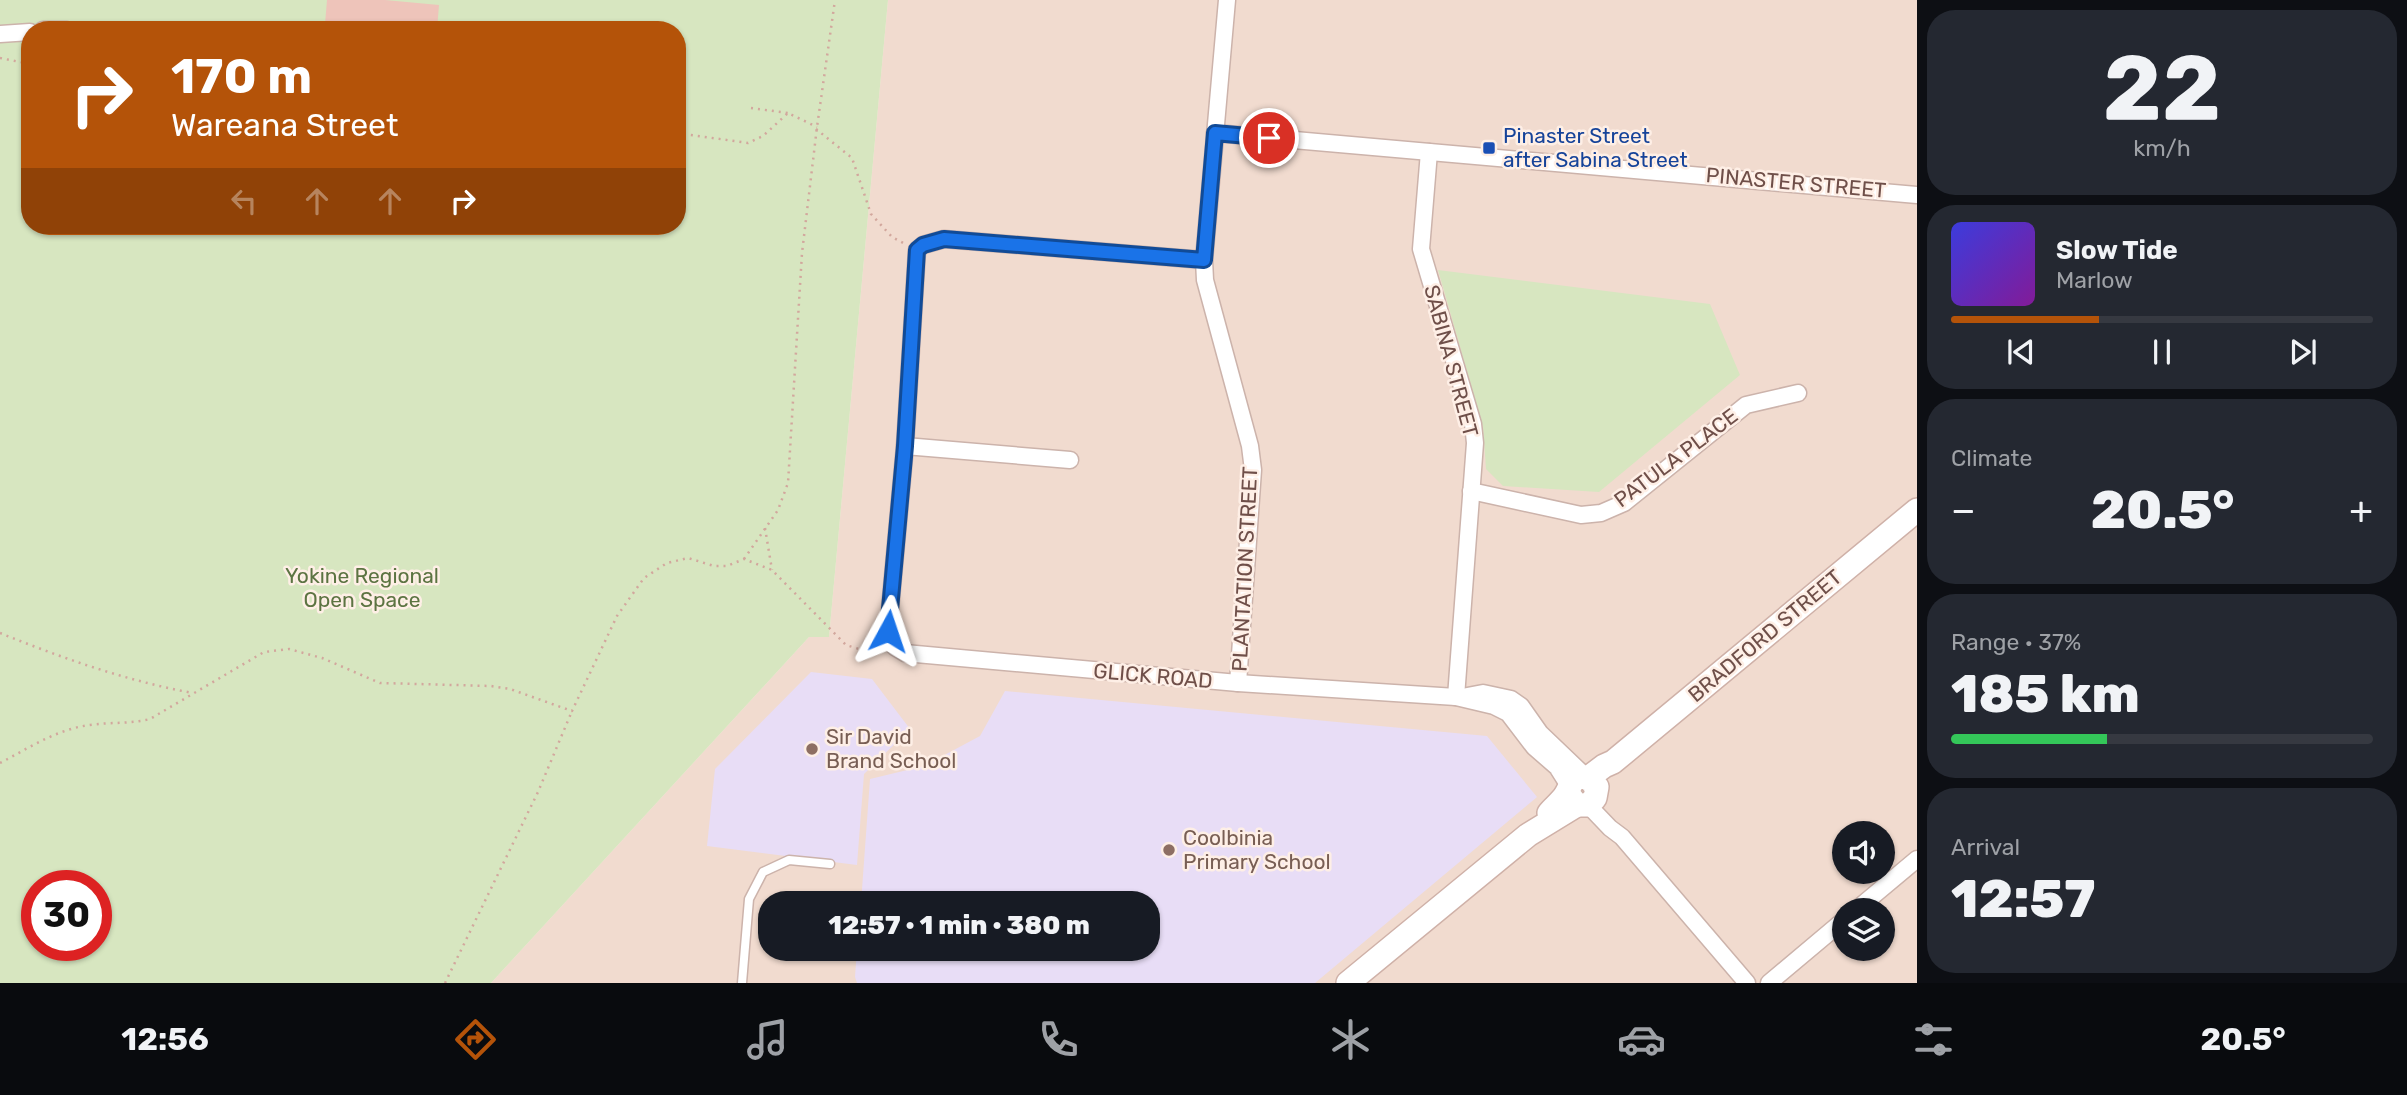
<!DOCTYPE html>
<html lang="en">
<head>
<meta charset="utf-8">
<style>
  :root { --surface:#171b24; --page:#242831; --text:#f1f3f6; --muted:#9ea1a6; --line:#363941; --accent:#b45309 }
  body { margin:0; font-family:Rubik,sans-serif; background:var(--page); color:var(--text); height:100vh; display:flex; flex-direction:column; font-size:26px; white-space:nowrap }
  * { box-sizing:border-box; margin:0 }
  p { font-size:23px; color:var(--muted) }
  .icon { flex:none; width:38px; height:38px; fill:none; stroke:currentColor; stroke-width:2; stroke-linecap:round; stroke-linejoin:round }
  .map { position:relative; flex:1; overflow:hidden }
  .sheet { display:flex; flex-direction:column; gap:10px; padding:10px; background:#0d0f14; width:490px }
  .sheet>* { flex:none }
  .hud { position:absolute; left:21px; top:21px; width:665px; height:214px; border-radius:28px; box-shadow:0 2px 5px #0004; background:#b45309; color:#fff; overflow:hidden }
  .buttons { position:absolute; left:1832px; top:821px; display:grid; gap:14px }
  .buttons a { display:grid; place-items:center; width:63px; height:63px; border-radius:50%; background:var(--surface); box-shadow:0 2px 5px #0004; font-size:35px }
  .speed { position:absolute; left:21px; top:870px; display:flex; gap:14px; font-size:35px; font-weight:700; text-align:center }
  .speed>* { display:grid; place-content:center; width:91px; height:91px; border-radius:50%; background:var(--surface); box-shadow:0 2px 5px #0004; line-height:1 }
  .speed .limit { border:10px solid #d22; background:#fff; color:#111 }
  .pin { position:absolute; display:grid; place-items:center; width:60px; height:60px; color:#fff; margin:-30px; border:4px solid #fff; border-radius:50%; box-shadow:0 2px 7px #0007 }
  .me { position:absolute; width:77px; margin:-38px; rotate:5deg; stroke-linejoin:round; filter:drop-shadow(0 0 5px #0008) }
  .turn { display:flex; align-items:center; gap:24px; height:147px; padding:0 35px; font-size:32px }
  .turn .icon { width:91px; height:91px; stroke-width:2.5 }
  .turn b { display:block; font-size:49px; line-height:60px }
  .lanes { display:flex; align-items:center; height:66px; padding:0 35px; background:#0003; justify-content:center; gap:35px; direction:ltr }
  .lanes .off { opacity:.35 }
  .big { font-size:52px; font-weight:800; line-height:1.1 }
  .sheet .tile { flex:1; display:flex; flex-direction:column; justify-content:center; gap:10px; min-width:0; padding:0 24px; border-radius:28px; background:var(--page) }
  .sheet .dial { align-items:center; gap:0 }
  .dial b { font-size:91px; line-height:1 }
  .song { display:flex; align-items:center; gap:21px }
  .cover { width:84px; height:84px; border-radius:10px; background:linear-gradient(135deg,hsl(240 70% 55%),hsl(290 70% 35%)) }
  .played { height:7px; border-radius:4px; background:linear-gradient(90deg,var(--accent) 35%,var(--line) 35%) }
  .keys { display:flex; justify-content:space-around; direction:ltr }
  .heat { display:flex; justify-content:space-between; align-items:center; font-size:38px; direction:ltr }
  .charge { height:10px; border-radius:5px; background:linear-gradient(90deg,#34c759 37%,var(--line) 0) }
  .trip { position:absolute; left:758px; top:891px; width:402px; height:70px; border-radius:28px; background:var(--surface); box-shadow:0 2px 5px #0004; font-weight:800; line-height:70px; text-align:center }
  .menu { display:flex; height:112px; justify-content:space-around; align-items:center; background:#090b0e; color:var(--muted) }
  .menu .icon { width:49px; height:49px }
  .menu .active { color:var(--accent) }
  .menu b { font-size:32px; color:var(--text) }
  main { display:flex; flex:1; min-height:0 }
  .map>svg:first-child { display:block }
  .residential { fill:#f1dbcf; fill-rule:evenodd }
  .education { fill:#e8ddf6 }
  .green { fill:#d7e6c0; fill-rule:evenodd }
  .building { fill:#eec4ba }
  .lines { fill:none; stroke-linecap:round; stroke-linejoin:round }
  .lane-casing { stroke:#ccb3ab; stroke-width:11 }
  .street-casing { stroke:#ccb3ab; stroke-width:19 }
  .secondary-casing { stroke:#cfb1a8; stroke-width:26 }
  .path { stroke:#d2a79d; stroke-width:2.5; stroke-dasharray:2 5; stroke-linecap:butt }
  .lane { stroke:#fff; stroke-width:8 }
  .street { stroke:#fff; stroke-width:16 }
  .secondary { stroke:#fff; stroke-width:23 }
  .route-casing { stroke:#114b97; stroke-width:18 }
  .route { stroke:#1a73e8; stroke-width:12 }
  .transit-dot { fill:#1a4fb4; stroke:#feefe6; stroke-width:2.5 }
  .education-dot { fill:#8d6e63; stroke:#feefe6; stroke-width:2.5 }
  .labels { text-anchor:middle; stroke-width:5; stroke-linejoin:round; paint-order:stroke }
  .transit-label { font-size:21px; fill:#164399; stroke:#feefe6; text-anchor:start }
  .street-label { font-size:21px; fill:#6f4f49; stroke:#feefe6 }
  .park-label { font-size:21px; fill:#5c7442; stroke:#feefe6 }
  .education-label { font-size:21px; fill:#785e54; stroke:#feefe6; text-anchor:start }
</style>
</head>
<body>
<main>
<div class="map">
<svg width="1917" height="983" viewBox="0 0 1917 983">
  <rect width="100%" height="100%" fill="#faebe0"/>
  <path class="residential" d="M888,0H1917V983H491L809,637H829ZM1844,833H1883V872H1844ZM770,903H1148V948H770ZM1844,910H1883V948H1844Z"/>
  <g class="education">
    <path d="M811,672L872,679L910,729L864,774L857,865L707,846L715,769Z"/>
    <path d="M1005,691L1487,736L1537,797L1315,983H857L855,977L857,949L1148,948V903H861L870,779L924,766L980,736Z"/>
  </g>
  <g class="green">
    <path d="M0,0H888L829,637H809L491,983H0ZM30,30H677V226H30ZM37,886H96V945H37Z"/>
    <path d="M1438,270L1710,304L1740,375L1599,492L1503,486L1486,469L1483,427Z"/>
  </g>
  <path class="building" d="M327,0H385L439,5L437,30H390L325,24Z"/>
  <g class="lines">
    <g class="lane-casing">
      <path id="lane" d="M742,983L749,899L763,872L789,860L830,864"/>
    </g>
    <g class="street-casing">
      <g id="street">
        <path d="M1227,0L1204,260L1205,280L1250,446L1253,470L1238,683"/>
        <path d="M43,30H67"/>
        <path d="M0,34L30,32"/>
        <path d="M1215,133L1917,195"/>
        <path d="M1429,152L1421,249L1473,424L1475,443L1456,697"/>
        <path d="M1204,260L944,239L923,245L917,250L905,446L888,631L895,647L905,653L1238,683L1456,697L1494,706L1508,713L1534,747L1557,767L1569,786"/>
        <path d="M905,446L1070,460"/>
        <path d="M1471,491L1581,515L1601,513L1624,503L1746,405L1798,393"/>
        <path d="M1462,697L1483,693L1511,699L1521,706L1540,733L1586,777"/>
        <path d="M1588,805L1610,828L1622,837L1747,983"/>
        <path d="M1856,910L1917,859"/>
        <path d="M1769,983L1844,920"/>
      </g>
    </g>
    <g class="secondary-casing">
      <g id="secondary">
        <path d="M1588,778L1604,766L1613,762L1917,510"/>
        <path d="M1549,813C1554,807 1562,801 1566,794C1572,784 1572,775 1588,778L1597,787L1595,798L1588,805H1577L1569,795"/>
        <path d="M1348,983L1528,835L1577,805"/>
      </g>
    </g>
    <g class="path">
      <path d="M0,58L30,64"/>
      <path d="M751,108L788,113"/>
      <path d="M816,129L852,158L871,214L892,237L905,244"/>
      <path d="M677,133L748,143L763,136L788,113L817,127"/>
      <path d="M765,528L772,570"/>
      <path d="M744,559L778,510L788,483L802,253L817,127L835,0"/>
      <path d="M0,633C62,658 127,681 193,693"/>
      <path d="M0,763C29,748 57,729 90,725C111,722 130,724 150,719L264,652L289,649L322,658L380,683L491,686L510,689L572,711L617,616L644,578L667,563L688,558L714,566H727L744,559L772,570L846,645L869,652L882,650"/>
      <path d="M445,983L538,792L572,711"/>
    </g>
    <use href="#lane" class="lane"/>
    <use href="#street" class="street"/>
    <use href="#secondary" class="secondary"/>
  </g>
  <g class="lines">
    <g class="route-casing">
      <path id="route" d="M888,631L905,446L917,250L923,245L944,239L1204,260L1215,133L1269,138"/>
    </g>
    <use href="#route" class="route"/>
  </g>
  <rect class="transit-dot" x="1482" y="141" width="14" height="14" rx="3.5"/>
  <g class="education-dot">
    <circle cx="812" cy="749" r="7"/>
    <circle cx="1169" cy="850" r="7"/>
  </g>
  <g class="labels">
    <g class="transit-label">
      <text x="1503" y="143">Pinaster Street<tspan x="1503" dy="24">after Sabina Street</tspan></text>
    </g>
    <g class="street-label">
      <text transform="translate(1796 183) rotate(5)" y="7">PINASTER STREET</text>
      <text transform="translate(1451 361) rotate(75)" y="7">SABINA STREET</text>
      <text transform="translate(1676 458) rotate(-37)" y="7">PATULA PLACE</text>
      <text transform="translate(1245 569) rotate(-87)" y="7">PLANTATION STREET</text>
      <text transform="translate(1765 636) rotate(-40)" y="7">BRADFORD STREET</text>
      <text transform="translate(1153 676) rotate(5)" y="7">GLICK ROAD</text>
    </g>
    <g class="park-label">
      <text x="362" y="583">Yokine Regional<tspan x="362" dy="24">Open Space</tspan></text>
    </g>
    <g class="education-label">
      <text x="826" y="744">Sir David<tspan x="826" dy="24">Brand School</tspan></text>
      <text x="1183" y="845">Coolbinia<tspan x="1183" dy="24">Primary School</tspan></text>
    </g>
  </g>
</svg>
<div class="buttons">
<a><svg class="icon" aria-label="sound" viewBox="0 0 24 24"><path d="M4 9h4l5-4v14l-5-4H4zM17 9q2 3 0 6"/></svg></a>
<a><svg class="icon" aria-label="layers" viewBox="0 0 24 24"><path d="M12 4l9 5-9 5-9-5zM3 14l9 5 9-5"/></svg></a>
</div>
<div class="speed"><div class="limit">30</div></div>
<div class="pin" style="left:1269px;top:138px;background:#d93025"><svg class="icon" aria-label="arrive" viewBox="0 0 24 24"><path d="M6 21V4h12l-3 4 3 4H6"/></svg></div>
<svg class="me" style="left:888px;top:631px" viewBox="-20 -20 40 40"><path d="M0-17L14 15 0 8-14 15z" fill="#1a73e8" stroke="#fff" stroke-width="4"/></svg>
<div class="trip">12:57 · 1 min · 380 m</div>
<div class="hud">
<div class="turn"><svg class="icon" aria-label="right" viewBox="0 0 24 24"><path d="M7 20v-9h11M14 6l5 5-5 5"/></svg><div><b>170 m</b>Wareana Street</div></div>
<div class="lanes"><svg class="icon off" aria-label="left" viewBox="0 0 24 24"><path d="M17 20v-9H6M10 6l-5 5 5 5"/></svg><svg class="icon off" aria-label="ahead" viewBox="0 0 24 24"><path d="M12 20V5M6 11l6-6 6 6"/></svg><svg class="icon off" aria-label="ahead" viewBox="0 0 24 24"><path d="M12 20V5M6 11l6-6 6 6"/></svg><svg class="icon" aria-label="right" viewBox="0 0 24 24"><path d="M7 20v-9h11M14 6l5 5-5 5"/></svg></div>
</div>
</div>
<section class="sheet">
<div class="tile dial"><b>22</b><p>km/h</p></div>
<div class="tile">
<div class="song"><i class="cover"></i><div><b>Slow Tide</b><p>Marlow</p></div></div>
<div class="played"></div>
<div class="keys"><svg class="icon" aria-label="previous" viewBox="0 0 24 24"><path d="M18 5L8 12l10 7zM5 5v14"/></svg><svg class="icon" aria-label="pause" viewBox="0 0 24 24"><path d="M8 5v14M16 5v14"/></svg><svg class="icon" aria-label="next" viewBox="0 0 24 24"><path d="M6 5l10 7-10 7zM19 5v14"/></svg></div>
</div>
<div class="tile"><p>Climate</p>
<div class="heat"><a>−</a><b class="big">20.5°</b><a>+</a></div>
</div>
<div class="tile"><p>Range · 37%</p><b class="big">185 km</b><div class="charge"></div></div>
<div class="tile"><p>Arrival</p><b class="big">12:57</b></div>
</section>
</main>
<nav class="menu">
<b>12:56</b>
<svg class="icon active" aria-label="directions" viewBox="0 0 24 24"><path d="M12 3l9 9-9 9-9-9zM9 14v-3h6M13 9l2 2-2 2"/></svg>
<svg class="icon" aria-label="music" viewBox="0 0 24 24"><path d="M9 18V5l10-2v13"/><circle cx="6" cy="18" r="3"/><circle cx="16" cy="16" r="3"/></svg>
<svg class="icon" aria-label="phone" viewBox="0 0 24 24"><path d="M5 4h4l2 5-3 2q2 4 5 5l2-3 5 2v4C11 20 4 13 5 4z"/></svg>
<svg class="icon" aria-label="climate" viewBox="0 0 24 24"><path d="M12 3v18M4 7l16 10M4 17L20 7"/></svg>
<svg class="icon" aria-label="car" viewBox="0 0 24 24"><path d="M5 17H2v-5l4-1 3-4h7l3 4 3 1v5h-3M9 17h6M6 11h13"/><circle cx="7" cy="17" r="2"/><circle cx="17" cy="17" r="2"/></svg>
<svg class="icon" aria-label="filters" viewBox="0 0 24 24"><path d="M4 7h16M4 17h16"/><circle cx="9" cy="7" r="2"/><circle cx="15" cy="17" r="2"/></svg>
<b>20.5°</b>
</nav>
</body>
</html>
